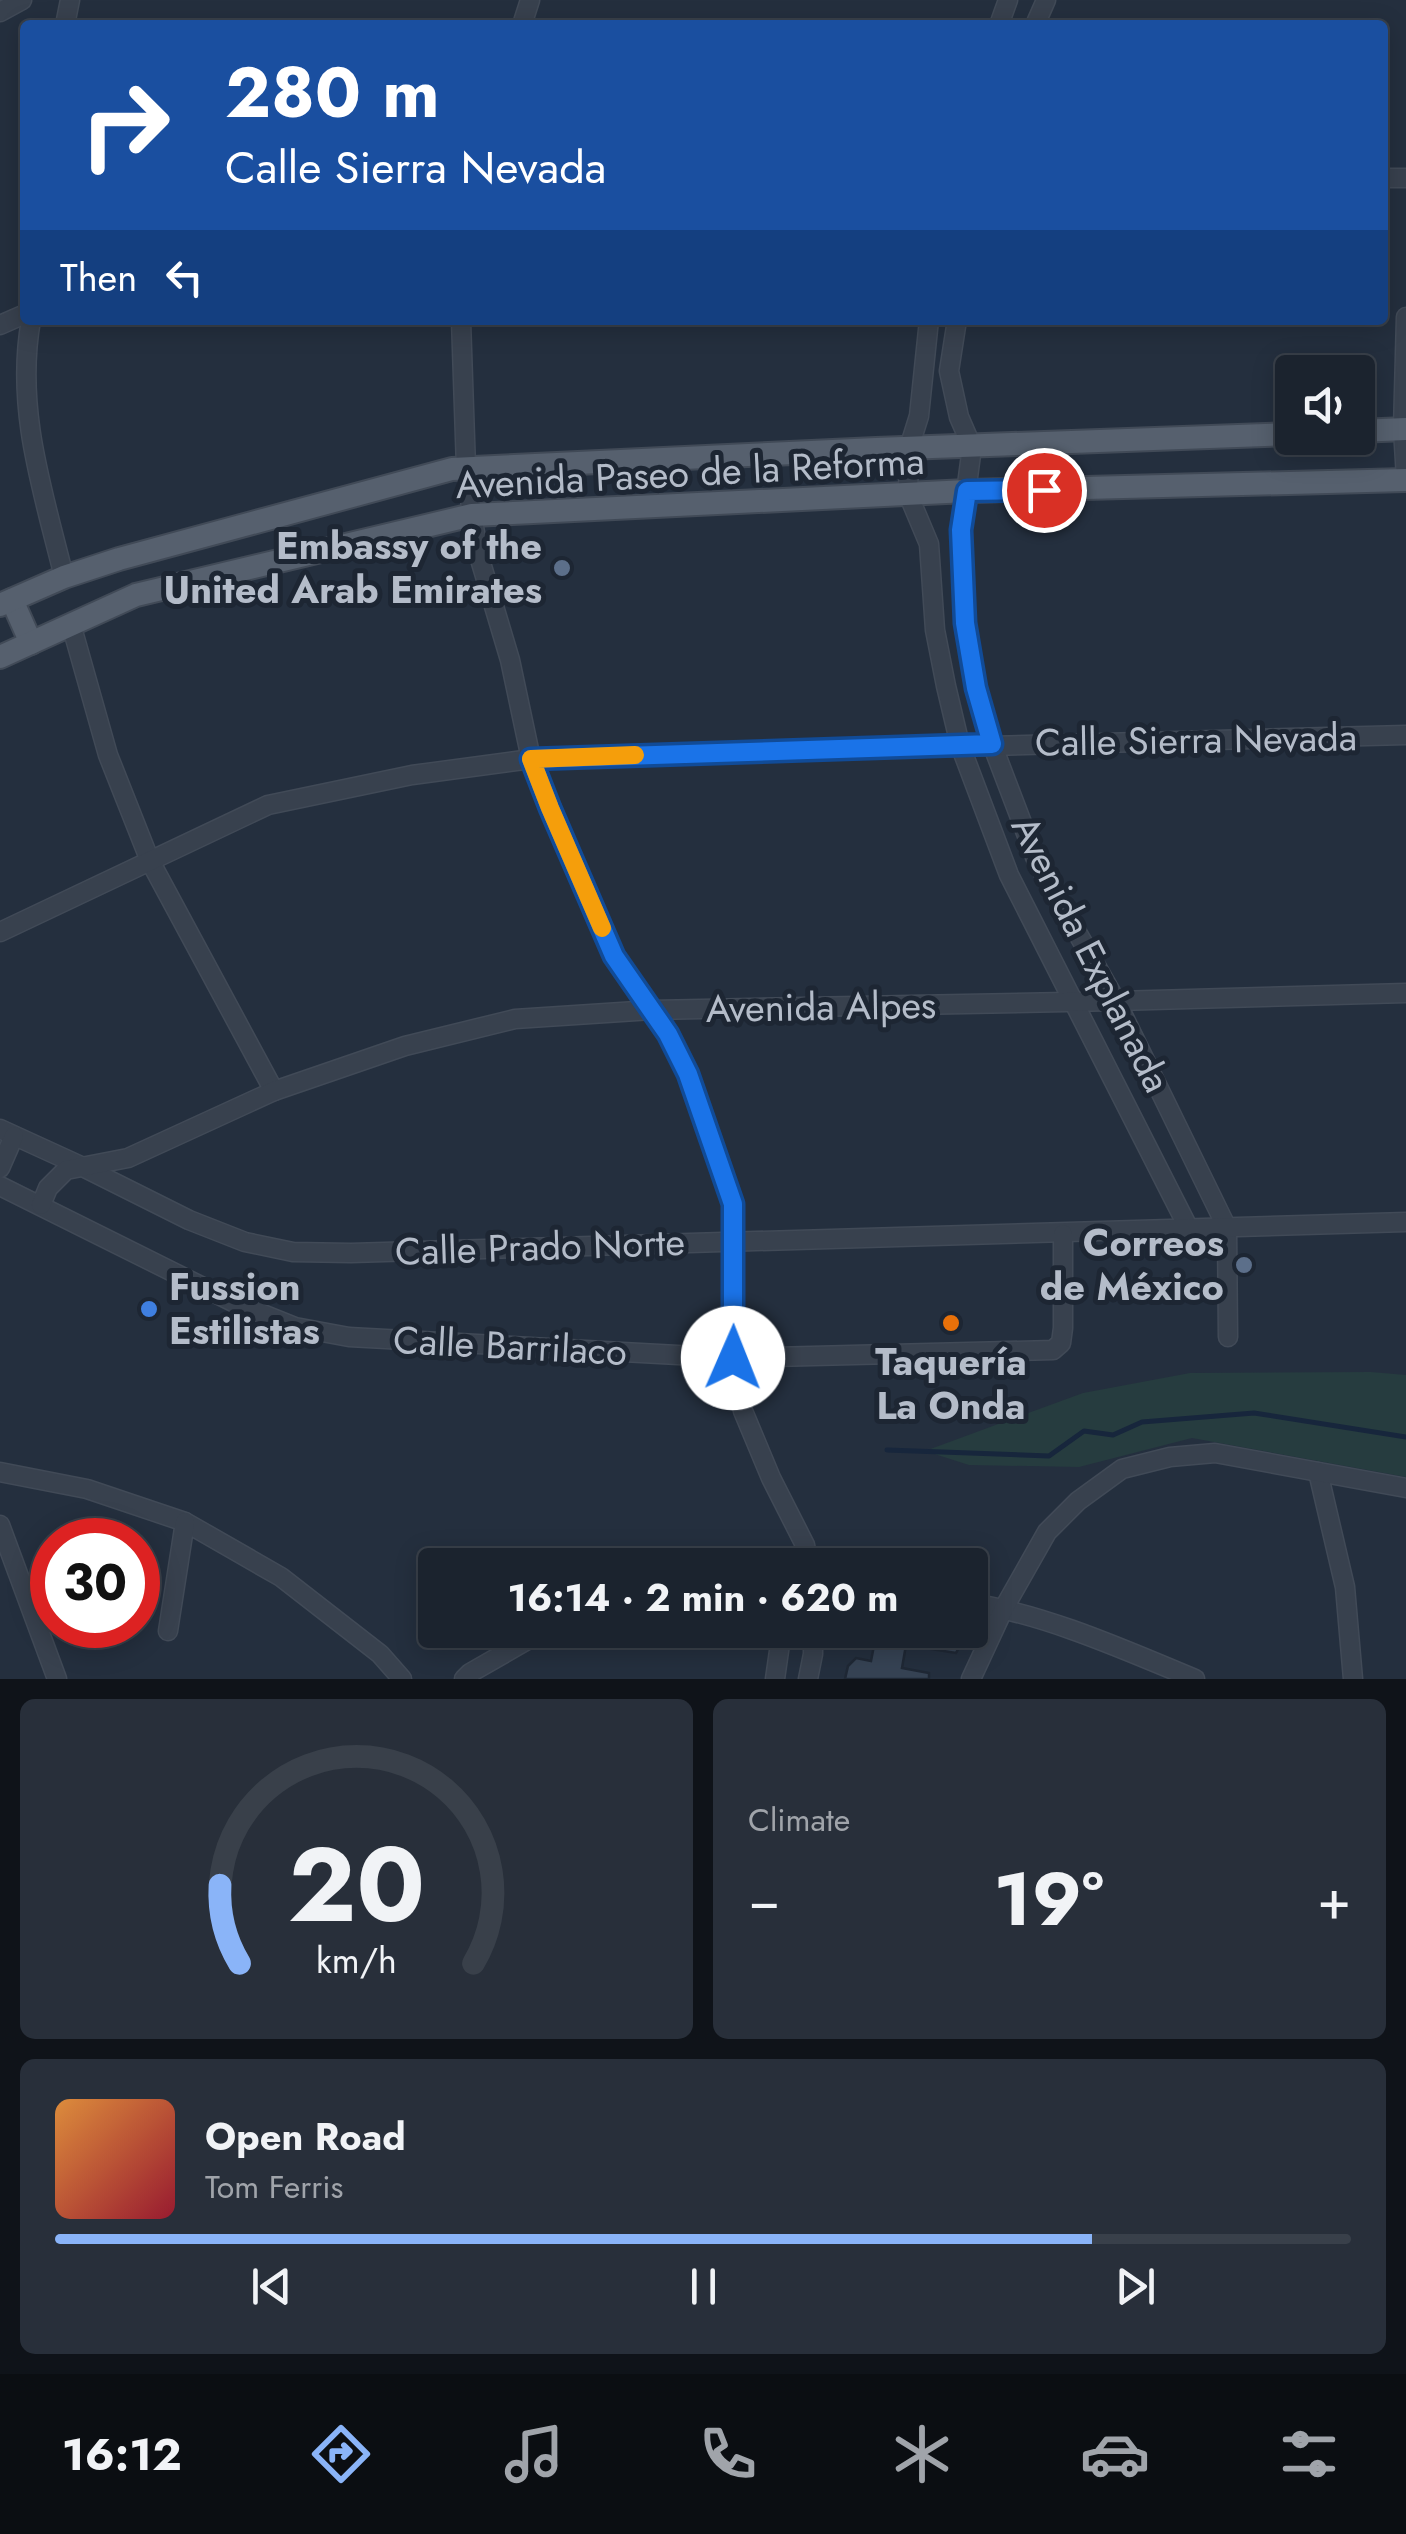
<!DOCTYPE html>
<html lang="en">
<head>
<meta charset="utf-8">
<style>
  :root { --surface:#1b232e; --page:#282f3a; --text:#f1f3f6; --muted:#a0a4aa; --line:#39404a; --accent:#8ab4f8 }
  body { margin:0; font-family:Jost,sans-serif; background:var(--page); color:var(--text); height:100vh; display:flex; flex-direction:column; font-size:38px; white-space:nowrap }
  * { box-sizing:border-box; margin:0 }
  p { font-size:32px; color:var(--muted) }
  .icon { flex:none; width:55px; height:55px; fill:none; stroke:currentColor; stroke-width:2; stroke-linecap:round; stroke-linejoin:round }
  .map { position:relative; height:1679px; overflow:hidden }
  .side { display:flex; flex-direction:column; gap:20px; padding:20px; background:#0f1319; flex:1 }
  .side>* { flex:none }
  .banner { position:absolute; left:20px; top:20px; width:1368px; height:305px; border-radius:10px; box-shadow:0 5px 25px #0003,0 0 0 2px var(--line); background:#1a4fa0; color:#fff; overflow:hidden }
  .tools { position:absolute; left:1275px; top:355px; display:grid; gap:20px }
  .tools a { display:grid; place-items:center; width:100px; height:100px; border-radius:10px; background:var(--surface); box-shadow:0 5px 25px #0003,0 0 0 2px var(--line); font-size:50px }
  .speed { position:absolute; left:30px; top:1518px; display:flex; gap:20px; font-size:50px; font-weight:700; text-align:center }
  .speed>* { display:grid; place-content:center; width:130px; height:130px; border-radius:50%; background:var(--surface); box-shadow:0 5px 25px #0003,0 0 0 2px var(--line); line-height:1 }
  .speed .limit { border:15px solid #d22; background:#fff; color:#111 }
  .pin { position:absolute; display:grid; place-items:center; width:85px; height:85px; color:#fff; margin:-42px; border:5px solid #fff; border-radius:50%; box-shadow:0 2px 10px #0007 }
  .me { position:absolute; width:110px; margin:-55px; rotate:1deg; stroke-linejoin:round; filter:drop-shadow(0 0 8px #0008) }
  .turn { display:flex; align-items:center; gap:35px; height:210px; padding:0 40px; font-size:45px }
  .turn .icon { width:130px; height:130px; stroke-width:2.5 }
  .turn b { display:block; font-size:70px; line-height:85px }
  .then { display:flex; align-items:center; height:95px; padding:0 40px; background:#0003; gap:20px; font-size:38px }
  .big { font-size:75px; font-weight:700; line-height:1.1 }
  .side .card { flex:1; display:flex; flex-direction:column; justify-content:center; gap:15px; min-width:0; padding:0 35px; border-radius:15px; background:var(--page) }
  .side .dial { align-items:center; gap:0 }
  .dial svg { height:260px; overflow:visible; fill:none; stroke:var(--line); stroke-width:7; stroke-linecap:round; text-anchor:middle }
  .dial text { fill:var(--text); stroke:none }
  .song { display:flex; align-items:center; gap:30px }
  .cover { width:120px; height:120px; border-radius:15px; background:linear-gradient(135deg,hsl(30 70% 55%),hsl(350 70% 35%)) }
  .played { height:10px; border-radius:5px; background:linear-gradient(90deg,var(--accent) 80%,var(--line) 80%) }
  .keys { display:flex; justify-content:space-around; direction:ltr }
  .heat { display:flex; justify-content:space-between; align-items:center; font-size:55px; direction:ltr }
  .side .tiles { flex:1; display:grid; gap:20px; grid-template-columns:1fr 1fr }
  .card:last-child { grid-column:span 2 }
  .trip { position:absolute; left:418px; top:1548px; width:570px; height:100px; border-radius:10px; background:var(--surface); box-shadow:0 5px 25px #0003,0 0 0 2px var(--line); font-weight:700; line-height:100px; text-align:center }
  .dock { display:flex; height:160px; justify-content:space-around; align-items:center; background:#0b0e12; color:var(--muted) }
  .dock .icon { width:70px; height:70px }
  .dock .current { color:var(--accent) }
  .dock b { font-size:45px; color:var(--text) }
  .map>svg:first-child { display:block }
  .green { fill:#263c3f }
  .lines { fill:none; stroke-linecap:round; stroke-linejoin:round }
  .stream { stroke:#17263c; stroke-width:5 }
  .building { fill:#364354; stroke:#1f2835; stroke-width:2.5 }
  .minor-casing { stroke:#414a57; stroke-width:21 }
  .major-casing { stroke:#414a57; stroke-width:26 }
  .minor { stroke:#38414e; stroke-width:18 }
  .major { stroke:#56606e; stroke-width:22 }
  .route-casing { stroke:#114b97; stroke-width:25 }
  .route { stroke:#1a73e8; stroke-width:18 }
  .slow { stroke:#f59e0b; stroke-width:18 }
  .service-dot { fill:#5c6f8a; stroke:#1d2633; stroke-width:4 }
  .shop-dot { fill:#3f7fe0; stroke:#1d2633; stroke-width:4 }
  .food-dot { fill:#e8710a; stroke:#1d2633; stroke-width:4 }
  .labels { text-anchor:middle; stroke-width:10; stroke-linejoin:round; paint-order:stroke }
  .street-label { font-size:38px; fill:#b4bcc9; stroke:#1d2633 }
  .poi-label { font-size:38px; font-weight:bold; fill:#b4bcc9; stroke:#1d2633; text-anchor:end }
</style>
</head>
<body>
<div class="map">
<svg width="1406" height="1679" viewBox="0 0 1406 1679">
  <rect width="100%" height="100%" fill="#242f3e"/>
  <path class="green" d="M1371,1372L1406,1375V1477L1192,1438L1079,1467L969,1465L925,1451L1083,1393L1190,1373Z"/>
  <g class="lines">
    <path class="stream" d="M887,1450L1049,1456L1084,1431L1113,1435L1142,1422L1254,1413L1406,1437"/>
  </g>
  <path class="building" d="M877,1630H966L963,1641L956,1653L906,1645L902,1668L929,1673V1679H845L848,1666L856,1658L871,1661Z"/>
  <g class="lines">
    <g class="minor-casing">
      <g id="minor">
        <path d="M0,12L22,0"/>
        <path d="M65,25L70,0"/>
        <path d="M522,25L530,0"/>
        <path d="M999,25L1008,0"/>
        <path d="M1035,25L1046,0"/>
        <path d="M1382,178H1406"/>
        <path d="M1406,317L1403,429L1406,478"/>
        <path d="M31,320C15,409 43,491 64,577"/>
        <path d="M461,320L466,468L472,515L479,556L510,660L531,759L549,808L614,956L668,1034L688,1074L733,1204V1358L743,1411L771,1478L805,1545L809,1565"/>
        <path d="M929,320L919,416L909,448L908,494L929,544L935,630L946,686L960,745L1009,875L1189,1229"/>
        <path d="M957,320L949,371L959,417L972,447L961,530L965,623L976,688L992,744L1037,862L1116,1001L1227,1228L1228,1337"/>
        <path d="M0,325L25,314"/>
        <path d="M71,624L108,755L150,861L274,1091"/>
        <path d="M0,932L268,805L412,775L531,759L565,757L1406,735"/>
        <path d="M0,1129L83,1167L189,1220L245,1242L293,1252L351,1253L1406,1222"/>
        <path d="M0,1168L14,1136"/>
        <path d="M0,1186L233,1302L295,1327L349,1337L733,1358L1053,1350L1061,1343L1063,1328V1234"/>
        <path d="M41,1205L48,1188L66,1170L128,1158L274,1091L405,1046L515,1019L652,1010L1116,1001L1406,993"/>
        <path d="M0,1472L87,1489L185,1522L281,1577L380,1654L402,1679"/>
        <path d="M1318,1472L1345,1587L1353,1679"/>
        <path d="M0,1525L57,1679"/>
        <path d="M970,1603C1045,1614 1125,1650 1195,1679"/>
        <path d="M168,1631L185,1522"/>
        <path d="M464,1679L470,1673L538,1634L550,1630"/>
        <path d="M775,1679L782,1630"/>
        <path d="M808,1679L813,1654V1630"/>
        <path d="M971,1679L1004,1608L1047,1532L1078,1501L1122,1469L1170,1457L1215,1453L1406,1488"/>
      </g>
    </g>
    <g class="major-casing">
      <g id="major">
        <path d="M1358,431L1406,429"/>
        <path d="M12,600L31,643"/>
        <path d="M0,605L64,577L119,559L452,469L876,449L1292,434"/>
        <path d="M0,657L136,595L472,515L967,491L1406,480"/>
      </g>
    </g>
    <use href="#minor" class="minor"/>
    <use href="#major" class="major"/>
  </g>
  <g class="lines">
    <g class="route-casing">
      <path id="route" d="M733,1358V1204L688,1074L668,1034L614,956L550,808L531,759L992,744L976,688L965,623L961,530L967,491L1044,490"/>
    </g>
    <use href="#route" class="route"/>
    <path class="slow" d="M602,928L550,808L531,759L635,755"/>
  </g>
  <g class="service-dot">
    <circle cx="562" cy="568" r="10"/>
    <circle cx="1244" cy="1265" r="10"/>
  </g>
  <circle class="shop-dot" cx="149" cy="1309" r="10"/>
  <circle class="food-dot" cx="951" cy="1323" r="10"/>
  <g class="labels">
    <g class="street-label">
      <text transform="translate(690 473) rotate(-3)" y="13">Avenida Paseo de la Reforma</text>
      <text transform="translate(1196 740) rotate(-1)" y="13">Calle Sierra Nevada</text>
      <text transform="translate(1091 954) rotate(63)" y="13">Avenida Explanada</text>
      <text transform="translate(821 1007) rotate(-1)" y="13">Avenida Alpes</text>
      <text transform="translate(540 1247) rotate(-2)" y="13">Calle Prado Norte</text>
      <text transform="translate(510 1346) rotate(3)" y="13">Calle Barrilaco</text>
    </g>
    <g class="poi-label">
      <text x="542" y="559">Embassy of the<tspan x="542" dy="44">United Arab Emirates</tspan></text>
      <text x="1224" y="1256">Correos<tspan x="1224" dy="44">de México</tspan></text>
      <text x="169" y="1300" text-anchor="start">Fussion<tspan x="169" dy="44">Estilistas</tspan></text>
      <text x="951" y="1375" text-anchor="middle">Taquería<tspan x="951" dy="44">La Onda</tspan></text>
    </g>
  </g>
</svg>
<div class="tools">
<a><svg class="icon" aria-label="sound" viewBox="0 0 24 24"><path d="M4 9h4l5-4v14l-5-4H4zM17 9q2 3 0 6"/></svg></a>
</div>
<div class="speed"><div class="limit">30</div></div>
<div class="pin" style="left:1044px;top:490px;background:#d93025"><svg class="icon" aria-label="arrive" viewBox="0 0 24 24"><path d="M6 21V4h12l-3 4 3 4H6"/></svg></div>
<svg class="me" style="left:733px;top:1358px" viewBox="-20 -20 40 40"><circle r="19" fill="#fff"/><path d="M0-13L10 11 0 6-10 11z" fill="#1a73e8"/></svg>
<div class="trip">16:14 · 2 min · 620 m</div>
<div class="banner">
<div class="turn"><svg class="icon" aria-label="right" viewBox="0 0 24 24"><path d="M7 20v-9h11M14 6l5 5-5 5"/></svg><div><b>280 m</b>Calle Sierra Nevada</div></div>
<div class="then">Then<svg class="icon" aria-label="left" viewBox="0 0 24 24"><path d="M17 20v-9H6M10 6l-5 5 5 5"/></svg></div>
</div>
</div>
<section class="side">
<div class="tiles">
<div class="card dial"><svg viewBox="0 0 100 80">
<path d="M14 69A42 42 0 1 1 86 69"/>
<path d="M14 69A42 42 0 0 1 8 45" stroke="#8ab4f8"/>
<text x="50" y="56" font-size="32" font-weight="700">20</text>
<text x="50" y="72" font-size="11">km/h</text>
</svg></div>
<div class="card"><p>Climate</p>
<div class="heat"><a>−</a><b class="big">19°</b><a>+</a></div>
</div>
<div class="card">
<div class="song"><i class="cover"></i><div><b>Open Road</b><p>Tom Ferris</p></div></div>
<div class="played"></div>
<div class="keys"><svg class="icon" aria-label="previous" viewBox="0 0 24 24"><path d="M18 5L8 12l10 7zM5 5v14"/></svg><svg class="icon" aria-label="pause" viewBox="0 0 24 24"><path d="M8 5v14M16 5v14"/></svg><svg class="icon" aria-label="next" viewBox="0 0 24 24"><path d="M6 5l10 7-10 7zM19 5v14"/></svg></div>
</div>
</div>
</section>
<nav class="dock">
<b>16:12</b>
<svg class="icon current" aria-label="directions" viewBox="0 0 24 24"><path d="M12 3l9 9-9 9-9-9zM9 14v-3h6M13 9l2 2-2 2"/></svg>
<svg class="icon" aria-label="music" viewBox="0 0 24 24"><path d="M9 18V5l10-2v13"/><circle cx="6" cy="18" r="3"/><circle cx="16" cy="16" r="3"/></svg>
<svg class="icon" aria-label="phone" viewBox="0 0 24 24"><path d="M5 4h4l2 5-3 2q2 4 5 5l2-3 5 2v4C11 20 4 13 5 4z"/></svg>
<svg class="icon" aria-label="climate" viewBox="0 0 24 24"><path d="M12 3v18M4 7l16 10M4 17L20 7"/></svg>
<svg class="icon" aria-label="car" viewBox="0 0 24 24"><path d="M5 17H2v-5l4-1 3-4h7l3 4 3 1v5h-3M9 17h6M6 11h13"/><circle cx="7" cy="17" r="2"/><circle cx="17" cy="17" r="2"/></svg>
<svg class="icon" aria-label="filters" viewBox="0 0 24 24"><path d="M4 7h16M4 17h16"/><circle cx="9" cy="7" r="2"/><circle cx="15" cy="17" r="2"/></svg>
</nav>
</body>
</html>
